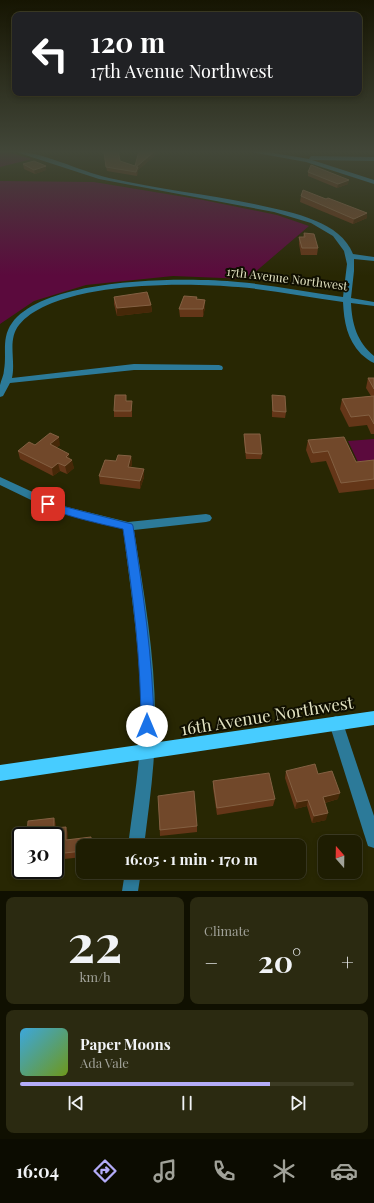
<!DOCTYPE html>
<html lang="en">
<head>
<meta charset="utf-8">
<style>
  :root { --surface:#1e1d02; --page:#2b2a11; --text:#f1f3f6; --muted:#a1a299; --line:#3c3b24; --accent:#b4acf9 }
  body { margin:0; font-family:"Playfair Display",serif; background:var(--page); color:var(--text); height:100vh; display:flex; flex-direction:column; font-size:15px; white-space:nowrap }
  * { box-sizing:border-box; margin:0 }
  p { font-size:13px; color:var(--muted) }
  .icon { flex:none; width:22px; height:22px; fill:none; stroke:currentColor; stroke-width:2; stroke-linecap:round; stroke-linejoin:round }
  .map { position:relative; height:891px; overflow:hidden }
  .side { display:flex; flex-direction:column; gap:6px; padding:6px; background:#101001; flex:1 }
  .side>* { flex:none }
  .guide { position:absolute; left:12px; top:12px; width:350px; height:84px; border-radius:8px; box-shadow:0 2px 6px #0003,0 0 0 1px var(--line); background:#202124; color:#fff; overflow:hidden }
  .needle { width:26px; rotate:340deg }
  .controls { position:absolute; left:318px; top:835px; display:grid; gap:8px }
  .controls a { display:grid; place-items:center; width:44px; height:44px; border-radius:8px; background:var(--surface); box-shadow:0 2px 6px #0003,0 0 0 1px var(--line); font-size:20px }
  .speed { position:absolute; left:12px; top:827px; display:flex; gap:8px; font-size:20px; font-weight:700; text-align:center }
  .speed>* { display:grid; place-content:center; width:52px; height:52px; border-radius:50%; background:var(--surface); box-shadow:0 2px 6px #0003,0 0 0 1px var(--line); line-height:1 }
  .speed .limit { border:2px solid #111; border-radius:6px; background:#fff; color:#111 }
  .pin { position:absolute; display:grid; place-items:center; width:34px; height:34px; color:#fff; margin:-17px; border-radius:8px; box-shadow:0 2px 6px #0006 }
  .me { position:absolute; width:44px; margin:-22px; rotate:0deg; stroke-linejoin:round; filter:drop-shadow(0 0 3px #0008) }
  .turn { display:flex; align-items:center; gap:14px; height:84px; padding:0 12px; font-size:18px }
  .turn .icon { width:52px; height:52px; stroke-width:2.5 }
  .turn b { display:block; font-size:28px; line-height:34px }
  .big { font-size:30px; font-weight:700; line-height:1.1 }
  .side .card { flex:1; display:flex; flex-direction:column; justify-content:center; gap:6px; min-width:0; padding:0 14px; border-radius:8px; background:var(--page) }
  .side .dial { align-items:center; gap:0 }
  .dial b { font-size:52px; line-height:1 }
  .song { display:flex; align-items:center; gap:12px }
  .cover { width:48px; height:48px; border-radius:6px; background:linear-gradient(135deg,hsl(200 70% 55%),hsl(80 70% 35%)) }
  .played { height:4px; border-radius:2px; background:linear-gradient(90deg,var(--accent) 75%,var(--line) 75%) }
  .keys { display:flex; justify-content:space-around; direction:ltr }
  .heat { display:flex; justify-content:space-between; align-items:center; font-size:22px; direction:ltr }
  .side .tiles { flex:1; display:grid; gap:6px; grid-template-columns:1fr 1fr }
  .card:last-child { grid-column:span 2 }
  .trip { position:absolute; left:76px; top:839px; width:230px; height:40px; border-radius:8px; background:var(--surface); box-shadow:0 2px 6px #0003,0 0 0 1px var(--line); font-weight:700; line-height:40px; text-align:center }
  .tabs { display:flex; height:64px; justify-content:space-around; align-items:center; background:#0c0c01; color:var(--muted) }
  .tabs .icon { width:28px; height:28px }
  .tabs .active { color:var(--accent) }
  .tabs b { font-size:18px; color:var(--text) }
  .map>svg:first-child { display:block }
  .green { fill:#5b0a3d }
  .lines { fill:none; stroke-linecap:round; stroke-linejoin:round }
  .minor { fill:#2c7a99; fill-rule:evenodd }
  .major { fill:#47ccff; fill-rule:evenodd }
  .wall { fill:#643618 }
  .shaded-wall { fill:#462808 }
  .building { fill:#71482a; stroke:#836042 }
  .route { fill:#1a73e8; stroke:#114b97 }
  .labels { text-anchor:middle; stroke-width:4; stroke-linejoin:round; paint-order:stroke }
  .far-street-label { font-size:12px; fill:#e2e2c1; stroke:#100f00 }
  .near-street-label { font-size:17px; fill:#e2e2c1; stroke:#100f00 }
</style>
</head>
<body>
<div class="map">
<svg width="374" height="891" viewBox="0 0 374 891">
  <rect width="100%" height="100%" fill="#282703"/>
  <g class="green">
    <path d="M0,151H4L32,159L0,167Z"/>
    <path d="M0,181L94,182L203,200L277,215L309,226L247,279L173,276L86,285L34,301L0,324Z"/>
    <path d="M374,439V461L358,462L348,441Z"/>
  </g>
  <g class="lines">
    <g class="minor">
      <path d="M13,151C41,151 79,171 109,178C157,189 206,194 254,204C275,209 296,212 316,221C331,227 347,238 353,254L374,257V261L354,259V271L351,298L374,302V306L351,303C352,324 357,342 374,356V363C369,361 365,357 361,354C347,339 344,322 343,302C308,297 273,290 238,287C186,282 54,281 19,325C7,340 16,360 12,378L134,364L219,365L222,366L223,368L222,370H134L10,383L3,396L0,397C0,393 0,388 0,385C1,380 4,375 4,370C7,354 1,338 12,323C46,277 185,277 238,282C273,285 308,292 343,297L347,264L344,251L333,236L311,223L274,212L99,179Z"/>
      <path d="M246,151H262L309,159L311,156L374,157V161L312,160L374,180V184L306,162Z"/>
      <path d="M0,477L63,506L128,522L206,514L210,515L212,518L210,521L206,522L134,530C144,594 156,660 155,725C155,766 149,806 144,846H128C133,806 140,766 141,725C142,660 131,594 123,529L56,512L0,485Z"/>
      <path d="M336,716L341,718L343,723L374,816V848L368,846L366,840L329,723L331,718Z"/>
      <path d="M125,872H141L138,891H122Z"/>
    </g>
    <path class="major" d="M374,711V725L0,781V765Z"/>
  </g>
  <g class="wall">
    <path d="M103,151H118L120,161L135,166L139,151H159V152L138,170L137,176L107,171Z"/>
    <path d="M23,164L46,166V170L35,174L24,169Z"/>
    <path d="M308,172L348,184L337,188L308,176Z"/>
    <path d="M301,196L326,199L367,218L353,224L300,202Z"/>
    <path d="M304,233L318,248L317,255H301L299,244V237H303Z"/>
    <path d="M114,297L151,305L152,312L117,316L114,304Z"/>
    <path d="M197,297V299L205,300V307L203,317H180L179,309Z"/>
    <path d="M368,378H374V434H371L367,425L349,427L340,409L342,399L371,396L366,388Z"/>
    <path d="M272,395L286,412L285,418L272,417Z"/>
    <path d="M126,401L132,406V417H114V411Z"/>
    <path d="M244,434L262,454L261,459H246L244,440Z"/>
    <path d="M308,440L356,462L374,460V489L339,493L326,461L311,463L306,450Z"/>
    <path d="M35,445H60L56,448L70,459L74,468L67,474L60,471L53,476L20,459L18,451Z"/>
    <path d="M131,456L132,464L131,467L144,477L140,489L100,484L99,476L116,461Z"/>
    <path d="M286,771L318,774L338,799L325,803L326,820L312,823L307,806L295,809L285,778Z"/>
    <path d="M213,781L275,799L273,806L217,815L213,788Z"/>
    <path d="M158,796L197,826V832L160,836Z"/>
    <path d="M56,824V828L68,833V840L92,844V846H83V857L55,860V836Z"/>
  </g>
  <g class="shaded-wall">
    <path d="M155,151H159V152L138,170L137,176L136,167Z"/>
    <path d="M46,166V170L35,174L34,170Z"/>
    <path d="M349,180L348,184L337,188L338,184Z"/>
    <path d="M367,213V218L353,224L354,219Z"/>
    <path d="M205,300V307L203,317V309Z"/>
    <path d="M151,305L152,312L117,316V308Z"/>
    <path d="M59,437L60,445L51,452L50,444Z"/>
    <path d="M69,454L70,462L72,460L74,468L67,474L65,466L66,457Z"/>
    <path d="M131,456L132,464L128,475V467Z"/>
    <path d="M58,463L60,471L53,476L52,468Z"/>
    <path d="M144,469V477L140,489V481Z"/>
    <path d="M340,793L338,799L320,804L323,797Z"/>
    <path d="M308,800L307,806L295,809L297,802Z"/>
    <path d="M328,813L326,820L312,823L314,816Z"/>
    <path d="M54,818L56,824V835L54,828Z"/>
    <path d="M66,827L68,833V846L66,840Z"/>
    <path d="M91,837L92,844V846H91Z"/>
  </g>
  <g class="building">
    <path d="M104,151H118L120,161L135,166L139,151H155L136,167H138L136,172L106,167Z"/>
    <path d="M34,161L46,166L34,170L23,164Z"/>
    <path d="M311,165L349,180L338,184L308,172Z"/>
    <path d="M303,190L326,199L328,198L367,213L354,219L301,196Z"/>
    <path d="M304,233L314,234L318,248H302L299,237H305Z"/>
    <path d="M147,292L151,305L117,308L114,297Z"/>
    <path d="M184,296L197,297L196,299L205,300L203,309H179Z"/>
    <path d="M368,378H374V389Z"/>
    <path d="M115,395H126V401H132L131,411H114Z"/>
    <path d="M272,395L285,396L286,412L273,411Z"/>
    <path d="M374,396V424L369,415L351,417L342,399Z"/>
    <path d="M50,433L59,437L50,444L69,454L66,457L72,460L65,466L58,463L52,468L18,451L29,442L35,445Z"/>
    <path d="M244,434H260L262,454L246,453Z"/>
    <path d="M344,437L356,462L374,460V479L341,483L328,451L313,453L308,440Z"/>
    <path d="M118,455L131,456L128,467L144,469L140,481L99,476L105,460L116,461Z"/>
    <path d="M315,764L318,774L332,771L340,793L323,797L328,813L314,816L308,800L297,802L286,771Z"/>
    <path d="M269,773L275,799L217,808L213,781Z"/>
    <path d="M194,791L197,826L160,830L158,796Z"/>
    <path d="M54,818V828L66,827V840L91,837V846H83V851L55,854V836H27L28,821Z"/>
  </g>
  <linearGradient id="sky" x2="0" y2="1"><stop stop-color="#161502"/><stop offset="0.55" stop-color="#424739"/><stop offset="1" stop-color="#424739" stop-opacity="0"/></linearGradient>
  <rect width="374" height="276" fill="url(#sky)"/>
  <path class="route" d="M48,500L62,506L128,523L132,524L133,526C143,593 153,659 154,726L152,731L147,732L143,731L141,726C141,660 133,595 123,529C110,526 49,513 43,504L45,501Z"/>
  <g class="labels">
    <g class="far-street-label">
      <text transform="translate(287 279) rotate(7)" y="4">17th Avenue Northwest</text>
    </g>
    <g class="near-street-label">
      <text transform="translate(267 716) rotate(-9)" y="6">16th Avenue Northwest</text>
    </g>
  </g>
</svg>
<div class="controls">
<a><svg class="needle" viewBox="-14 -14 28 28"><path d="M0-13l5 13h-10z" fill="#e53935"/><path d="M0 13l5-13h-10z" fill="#a1a299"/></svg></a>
</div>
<div class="speed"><div class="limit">30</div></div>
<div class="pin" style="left:48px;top:504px;background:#d93025"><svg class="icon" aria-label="arrive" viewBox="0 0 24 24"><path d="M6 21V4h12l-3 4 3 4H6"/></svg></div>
<svg class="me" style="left:147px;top:726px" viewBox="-20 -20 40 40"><circle r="19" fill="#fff"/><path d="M0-13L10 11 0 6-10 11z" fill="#1a73e8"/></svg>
<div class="trip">16:05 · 1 min · 170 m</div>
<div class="guide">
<div class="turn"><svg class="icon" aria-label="left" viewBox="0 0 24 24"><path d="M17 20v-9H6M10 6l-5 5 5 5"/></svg><div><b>120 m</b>17th Avenue Northwest</div></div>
</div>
</div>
<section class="side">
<div class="tiles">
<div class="card dial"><b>22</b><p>km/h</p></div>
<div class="card"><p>Climate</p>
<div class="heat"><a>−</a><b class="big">20°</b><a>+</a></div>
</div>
<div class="card">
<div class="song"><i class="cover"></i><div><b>Paper Moons</b><p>Ada Vale</p></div></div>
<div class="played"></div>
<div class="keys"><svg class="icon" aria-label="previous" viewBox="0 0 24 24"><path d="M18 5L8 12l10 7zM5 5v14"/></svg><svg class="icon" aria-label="pause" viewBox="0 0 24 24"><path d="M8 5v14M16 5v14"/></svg><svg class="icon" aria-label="next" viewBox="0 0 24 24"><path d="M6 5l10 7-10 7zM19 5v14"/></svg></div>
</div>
</div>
</section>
<nav class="tabs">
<b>16:04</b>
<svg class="icon active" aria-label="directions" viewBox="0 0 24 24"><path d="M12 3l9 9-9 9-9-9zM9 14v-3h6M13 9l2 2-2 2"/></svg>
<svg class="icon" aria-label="music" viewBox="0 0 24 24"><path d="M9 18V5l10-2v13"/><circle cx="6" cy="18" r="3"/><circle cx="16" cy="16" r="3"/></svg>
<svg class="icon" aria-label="phone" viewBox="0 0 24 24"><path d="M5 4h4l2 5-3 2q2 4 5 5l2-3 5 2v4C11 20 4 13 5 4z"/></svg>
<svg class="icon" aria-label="climate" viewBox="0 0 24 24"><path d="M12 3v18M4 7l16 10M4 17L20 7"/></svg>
<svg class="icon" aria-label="car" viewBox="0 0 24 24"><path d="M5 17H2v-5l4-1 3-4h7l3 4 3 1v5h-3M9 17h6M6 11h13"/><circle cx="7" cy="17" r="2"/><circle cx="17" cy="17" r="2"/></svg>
</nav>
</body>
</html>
